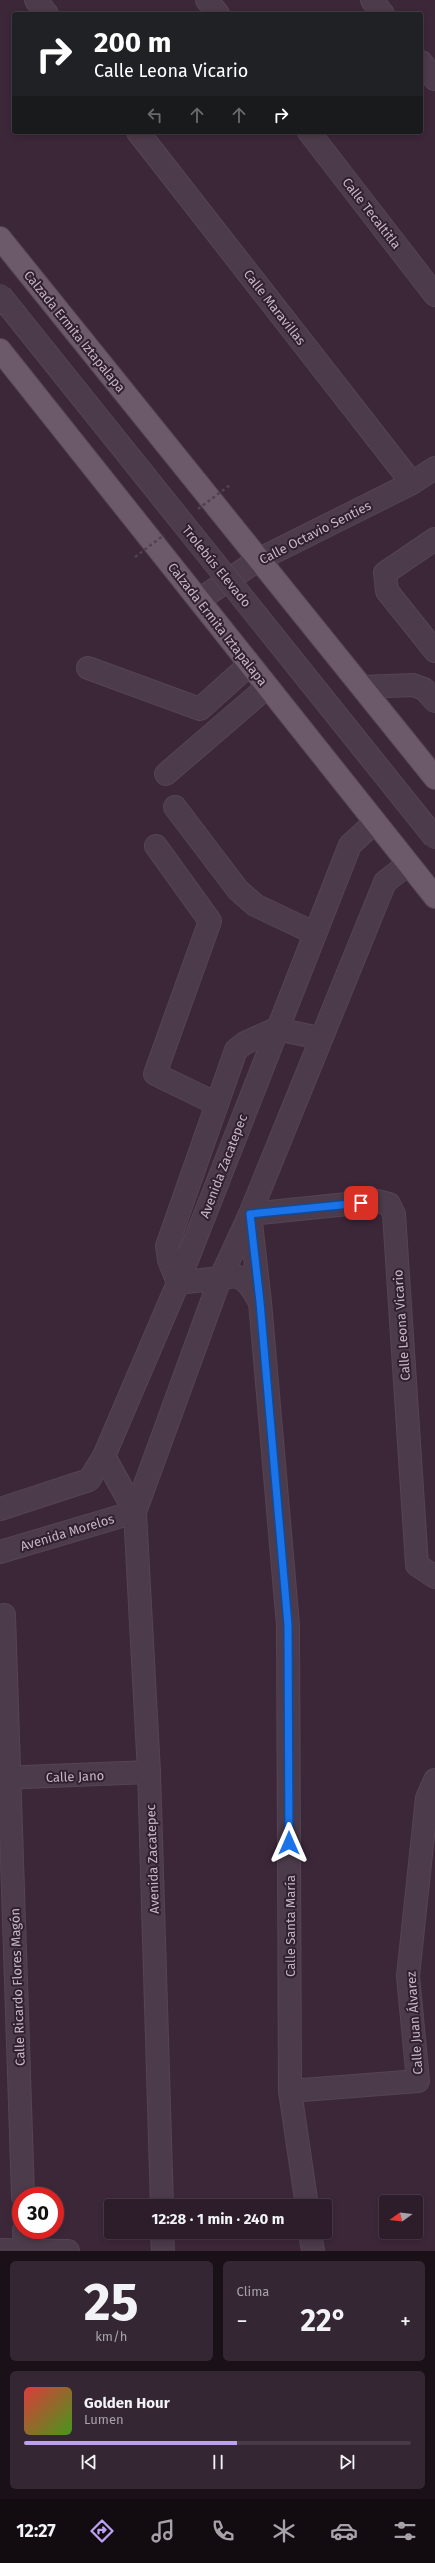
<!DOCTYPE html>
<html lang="es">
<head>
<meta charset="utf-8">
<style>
  :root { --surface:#2d1d2b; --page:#352633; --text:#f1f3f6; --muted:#a7a2a9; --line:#483b47; --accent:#bca0f2 }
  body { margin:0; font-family:"Fira Sans",sans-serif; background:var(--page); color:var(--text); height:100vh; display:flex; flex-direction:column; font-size:15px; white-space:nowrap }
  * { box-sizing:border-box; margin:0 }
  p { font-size:13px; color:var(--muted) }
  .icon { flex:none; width:22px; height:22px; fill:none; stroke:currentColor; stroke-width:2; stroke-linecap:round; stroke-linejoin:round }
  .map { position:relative; height:2251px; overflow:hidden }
  .side { display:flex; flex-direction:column; gap:10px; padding:10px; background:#191018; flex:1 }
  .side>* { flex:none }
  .hud { position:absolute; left:12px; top:12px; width:411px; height:122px; border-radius:4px; box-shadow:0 2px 6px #0003,0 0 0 1px var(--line); background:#202124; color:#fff; overflow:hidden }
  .needle { width:26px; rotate:255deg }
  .controls { position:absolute; left:379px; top:2195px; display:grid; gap:8px }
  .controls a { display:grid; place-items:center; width:44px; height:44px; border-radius:4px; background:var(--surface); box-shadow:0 2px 6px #0003,0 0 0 1px var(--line); font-size:20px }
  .speed { position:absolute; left:12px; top:2187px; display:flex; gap:8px; font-size:20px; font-weight:700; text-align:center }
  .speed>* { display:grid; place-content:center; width:52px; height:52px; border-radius:50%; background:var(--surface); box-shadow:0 2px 6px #0003,0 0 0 1px var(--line); line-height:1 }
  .speed .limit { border:6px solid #d22; background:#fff; color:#111 }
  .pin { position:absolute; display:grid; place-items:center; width:34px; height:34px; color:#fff; margin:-17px; border-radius:8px; box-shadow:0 2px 6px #0006 }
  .me { position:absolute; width:44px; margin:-22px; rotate:0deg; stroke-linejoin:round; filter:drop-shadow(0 0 3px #0008) }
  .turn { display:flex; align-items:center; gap:14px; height:84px; padding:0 16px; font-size:18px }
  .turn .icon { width:52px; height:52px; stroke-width:2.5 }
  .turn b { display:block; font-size:28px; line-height:34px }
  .lanes { display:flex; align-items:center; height:38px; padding:0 16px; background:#0003; justify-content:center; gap:20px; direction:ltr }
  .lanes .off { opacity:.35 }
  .big { font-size:30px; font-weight:700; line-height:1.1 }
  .side .tile { flex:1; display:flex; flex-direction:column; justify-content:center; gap:6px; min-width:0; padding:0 14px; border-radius:6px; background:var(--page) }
  .side .dial { align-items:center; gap:0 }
  .dial b { font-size:52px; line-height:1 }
  .song { display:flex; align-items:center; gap:12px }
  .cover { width:48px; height:48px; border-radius:6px; background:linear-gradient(135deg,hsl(0 70% 55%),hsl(100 70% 35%)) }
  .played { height:4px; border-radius:2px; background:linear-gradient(90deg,var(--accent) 55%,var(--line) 55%) }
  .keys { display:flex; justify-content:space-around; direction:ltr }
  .heat { display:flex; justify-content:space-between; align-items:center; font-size:22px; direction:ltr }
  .side .tiles { flex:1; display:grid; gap:10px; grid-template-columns:1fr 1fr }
  .tile:last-child { grid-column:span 2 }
  .trip { position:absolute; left:104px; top:2199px; width:228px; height:40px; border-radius:4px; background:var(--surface); box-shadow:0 2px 6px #0003,0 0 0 1px var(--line); font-weight:700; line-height:40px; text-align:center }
  .dock { display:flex; height:64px; justify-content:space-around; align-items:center; background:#120c11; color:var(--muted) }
  .dock .icon { width:28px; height:28px }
  .dock .active { color:var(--accent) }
  .dock b { font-size:18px; color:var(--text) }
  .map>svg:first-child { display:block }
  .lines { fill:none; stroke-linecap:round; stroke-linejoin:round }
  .minor-casing { stroke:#554453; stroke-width:24 }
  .major-casing { stroke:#554453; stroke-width:24 }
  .minor { stroke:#4c3b4a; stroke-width:22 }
  .major { stroke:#6c5969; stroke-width:22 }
  .minor-bridge-casing { stroke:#554453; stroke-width:24; stroke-linecap:butt }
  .path-bridge { stroke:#4e4255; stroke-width:2.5; stroke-dasharray:3 3; stroke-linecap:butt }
  .minor-bridge { stroke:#4c3b4a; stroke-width:22 }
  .route-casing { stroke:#114b97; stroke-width:10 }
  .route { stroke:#1a73e8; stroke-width:7 }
  .labels { text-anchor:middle; stroke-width:4; stroke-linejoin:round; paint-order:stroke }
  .street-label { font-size:13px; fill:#c7b7c4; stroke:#31202f }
</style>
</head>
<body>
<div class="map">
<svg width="435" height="2251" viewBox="0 0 435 2251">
  <rect width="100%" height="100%" fill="#3c2739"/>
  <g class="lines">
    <g class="minor-casing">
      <g id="minor">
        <path d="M36,0L47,14"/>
        <path d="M207,0L218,14"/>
        <path d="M372,0L383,14"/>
        <path d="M421,62L435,79"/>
        <path d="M138,132L412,483"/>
        <path d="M309,132L435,295"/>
        <path d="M435,539L385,573L387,591L435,651"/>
        <path d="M199,600L258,560L412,483L435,468"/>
        <path d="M88,668L200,709L249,665"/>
        <path d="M362,687L413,685L424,689L435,701"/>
        <path d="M166,774L267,687"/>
        <path d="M175,807L238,890L255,905L314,933"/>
        <path d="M156,846L210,921L155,1074L217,1104"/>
        <path d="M259,1301C253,1290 248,1280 236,1276L178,1283L169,1260L167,1246L236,1050L245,1043L276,1029L320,1038"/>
        <path d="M104,1456L135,1512L149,1772L162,2206"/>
        <path d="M0,1509L89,1480L104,1456L178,1283L350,845L374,823"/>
        <path d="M0,1552L135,1512L220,1279L250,1214L385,882L408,864"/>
        <path d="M4,1615L23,2196"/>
        <path d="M0,1778L149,1772"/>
        <path d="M290,2091L418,2081L408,1976L427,1798L435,1780"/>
        <path d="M307,2206L290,2091L288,1625L260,1302L250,1214L377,1201L389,1204L394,1214L417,1565L435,1577"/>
        <path d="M24,2230L25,2251"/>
        <path d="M162,2232L163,2251"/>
        <path d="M310,2232L313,2251"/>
        <path d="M0,2250L68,2251"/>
      </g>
    </g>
    <g class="major-casing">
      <g id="major">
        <path d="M0,238L435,778"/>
        <path d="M0,350L435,897"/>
      </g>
    </g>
    <use href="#minor" class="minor"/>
    <use href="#major" class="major"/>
    <g class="minor-bridge-casing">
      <path id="minor-bridge" d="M0,295L435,838"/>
    </g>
    <g class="path-bridge">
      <path d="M198,509L230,485"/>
      <path d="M135,557L164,535"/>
    </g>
    <use href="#minor-bridge" class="minor-bridge"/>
  </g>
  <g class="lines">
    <g class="route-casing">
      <path id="route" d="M289,1843L288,1625L260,1302L250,1214L361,1203"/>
    </g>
    <use href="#route" class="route"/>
  </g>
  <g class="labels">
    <g class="street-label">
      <text transform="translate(372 213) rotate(52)" y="5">Calle Tecaltitla</text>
      <text transform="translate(275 307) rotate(52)" y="5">Calle Maravillas</text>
      <text transform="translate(75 331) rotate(51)" y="5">Calzada Ermita Iztapalapa</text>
      <text transform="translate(315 532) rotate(-27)" y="5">Calle Octavio Senties</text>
      <text transform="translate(217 566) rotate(51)" y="5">Trolebús Elevado</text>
      <text transform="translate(218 624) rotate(52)" y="5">Calzada Ermita Iztapalapa</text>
      <text transform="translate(223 1166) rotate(-69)" y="5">Avenida Zacatepec</text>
      <text transform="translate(401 1325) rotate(-94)" y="5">Calle Leona Vicario</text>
      <text transform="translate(67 1532) rotate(-17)" y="5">Avenida Morelos</text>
      <text transform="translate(75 1776) rotate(-2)" y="5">Calle Jano</text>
      <text transform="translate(152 1859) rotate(-92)" y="5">Avenida Zacatepec</text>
      <text transform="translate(290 1926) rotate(-90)" y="5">Calle Santa María</text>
      <text transform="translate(17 1987) rotate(-92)" y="5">Calle Ricardo Flores Magón</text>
      <text transform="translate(414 2023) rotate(-94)" y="5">Calle Juan Álvarez</text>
    </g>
  </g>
</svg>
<div class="controls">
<a><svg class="needle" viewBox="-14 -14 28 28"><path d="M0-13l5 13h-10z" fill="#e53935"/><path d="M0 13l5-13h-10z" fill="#a7a2a9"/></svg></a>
</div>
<div class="speed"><div class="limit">30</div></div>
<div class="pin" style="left:361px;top:1203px;background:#d93025"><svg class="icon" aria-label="arrive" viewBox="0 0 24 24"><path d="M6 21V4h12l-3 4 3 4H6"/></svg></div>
<svg class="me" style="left:289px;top:1843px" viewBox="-20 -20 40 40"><path d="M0-17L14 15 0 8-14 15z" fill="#1a73e8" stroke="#fff" stroke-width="4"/></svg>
<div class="trip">12:28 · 1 min · 240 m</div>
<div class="hud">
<div class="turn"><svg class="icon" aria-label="right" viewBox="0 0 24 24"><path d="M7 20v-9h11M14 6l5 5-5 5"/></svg><div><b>200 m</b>Calle Leona Vicario</div></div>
<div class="lanes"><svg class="icon off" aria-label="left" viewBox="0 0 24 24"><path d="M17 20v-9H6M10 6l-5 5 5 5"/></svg><svg class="icon off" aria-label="ahead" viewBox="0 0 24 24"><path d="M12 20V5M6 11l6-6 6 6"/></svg><svg class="icon off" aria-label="ahead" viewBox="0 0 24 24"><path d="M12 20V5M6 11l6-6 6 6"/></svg><svg class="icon" aria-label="right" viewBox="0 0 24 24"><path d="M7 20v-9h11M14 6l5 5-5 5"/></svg></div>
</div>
</div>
<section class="side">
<div class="tiles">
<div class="tile dial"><b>25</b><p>km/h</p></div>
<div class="tile"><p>Clima</p>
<div class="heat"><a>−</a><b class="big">22°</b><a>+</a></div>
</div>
<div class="tile">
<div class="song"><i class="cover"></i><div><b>Golden Hour</b><p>Lumen</p></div></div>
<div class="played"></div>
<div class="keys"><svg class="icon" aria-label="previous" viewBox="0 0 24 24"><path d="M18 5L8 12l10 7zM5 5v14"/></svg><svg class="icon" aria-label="pause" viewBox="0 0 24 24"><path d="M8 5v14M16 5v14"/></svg><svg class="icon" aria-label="next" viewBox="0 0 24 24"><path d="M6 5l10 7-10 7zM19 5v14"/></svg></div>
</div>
</div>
</section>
<nav class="dock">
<b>12:27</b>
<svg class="icon active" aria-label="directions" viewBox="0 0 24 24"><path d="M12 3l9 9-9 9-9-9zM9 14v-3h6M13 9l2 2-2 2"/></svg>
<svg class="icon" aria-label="music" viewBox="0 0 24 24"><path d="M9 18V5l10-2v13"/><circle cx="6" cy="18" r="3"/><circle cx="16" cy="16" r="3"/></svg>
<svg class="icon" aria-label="phone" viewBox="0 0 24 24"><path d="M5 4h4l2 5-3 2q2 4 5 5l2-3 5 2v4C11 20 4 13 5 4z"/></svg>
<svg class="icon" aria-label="climate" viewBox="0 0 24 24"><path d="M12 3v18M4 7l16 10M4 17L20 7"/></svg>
<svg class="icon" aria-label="car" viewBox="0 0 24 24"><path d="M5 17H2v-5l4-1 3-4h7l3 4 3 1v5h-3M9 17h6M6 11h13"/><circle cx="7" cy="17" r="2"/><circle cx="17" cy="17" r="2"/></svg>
<svg class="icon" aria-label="filters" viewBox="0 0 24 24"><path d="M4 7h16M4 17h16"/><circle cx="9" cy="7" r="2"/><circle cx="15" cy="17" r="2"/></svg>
</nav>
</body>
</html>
